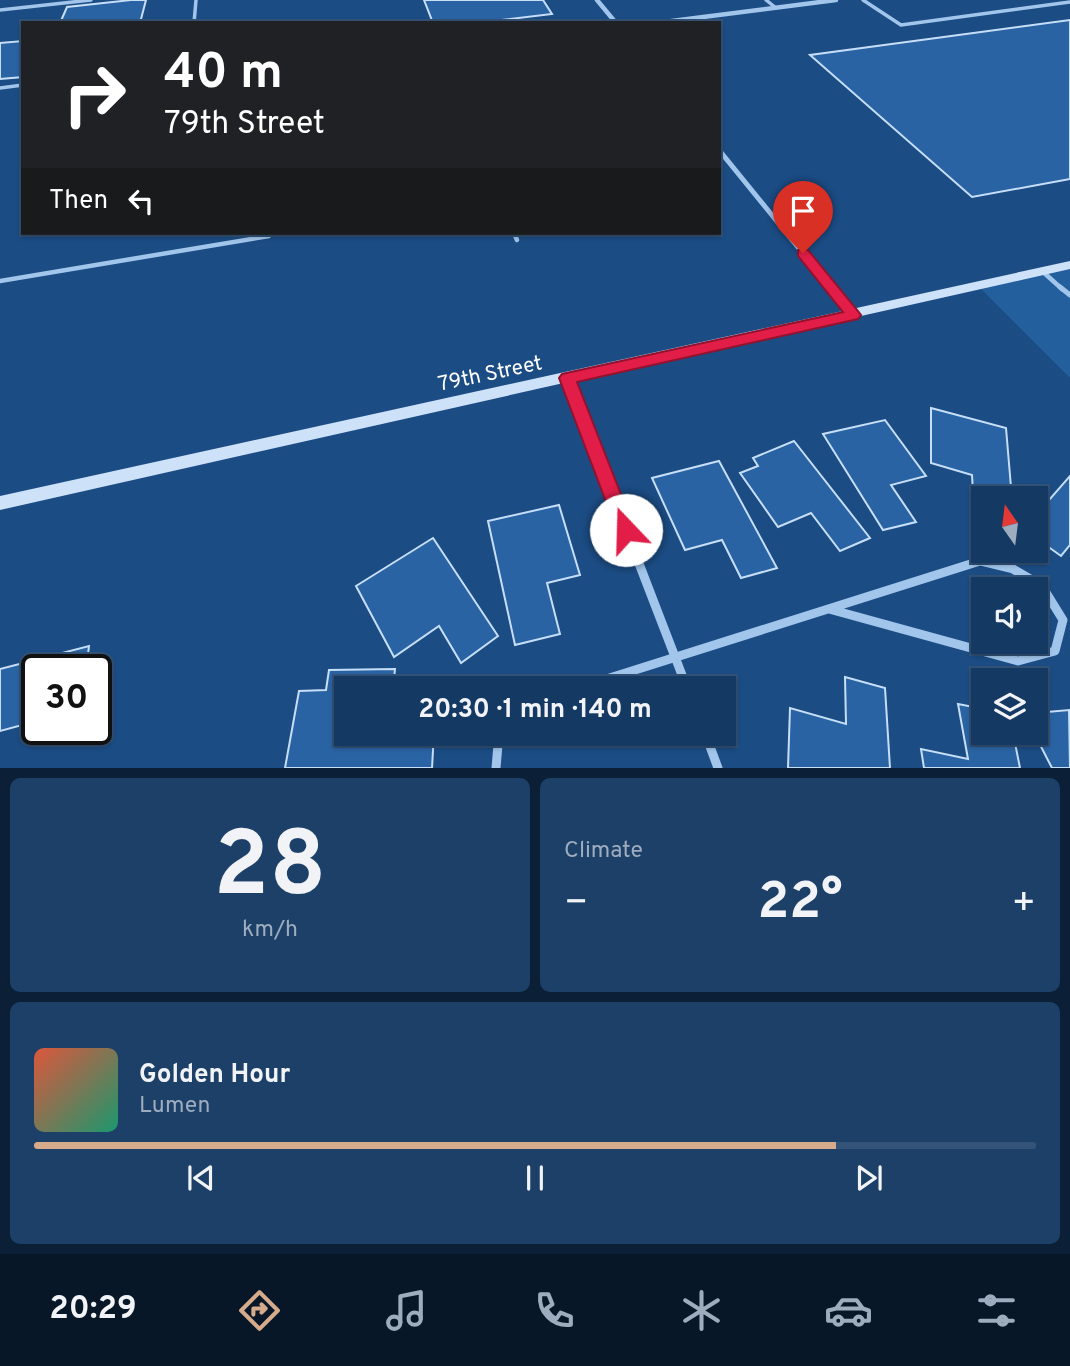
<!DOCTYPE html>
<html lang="en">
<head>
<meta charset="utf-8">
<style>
  :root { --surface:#143963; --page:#1d4069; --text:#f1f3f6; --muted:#9dacbe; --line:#335378; --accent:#d6ab8b }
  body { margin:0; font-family:Overpass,sans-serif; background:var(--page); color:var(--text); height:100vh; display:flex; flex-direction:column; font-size:26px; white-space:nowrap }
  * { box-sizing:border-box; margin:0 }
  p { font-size:23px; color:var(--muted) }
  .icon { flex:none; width:38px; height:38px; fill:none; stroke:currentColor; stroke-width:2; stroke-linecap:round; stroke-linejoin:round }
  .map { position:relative; height:768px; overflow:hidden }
  .side { display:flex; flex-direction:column; gap:10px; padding:10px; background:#0b1f36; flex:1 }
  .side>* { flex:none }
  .banner { position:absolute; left:21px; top:21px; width:700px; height:214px; border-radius:0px; box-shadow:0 2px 5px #0004,0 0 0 2px var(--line); background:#202124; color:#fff; overflow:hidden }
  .needle { width:46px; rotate:346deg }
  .controls { position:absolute; left:971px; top:486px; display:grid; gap:14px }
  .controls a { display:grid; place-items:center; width:77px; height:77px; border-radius:0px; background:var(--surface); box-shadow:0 2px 5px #0004,0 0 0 2px var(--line); font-size:35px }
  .speed { position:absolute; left:21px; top:654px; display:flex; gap:14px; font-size:35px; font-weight:700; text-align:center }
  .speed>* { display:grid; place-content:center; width:91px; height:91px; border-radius:50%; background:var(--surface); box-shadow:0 2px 5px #0004,0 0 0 2px var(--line); line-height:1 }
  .speed .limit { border:4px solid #111; border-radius:10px; background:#fff; color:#111 }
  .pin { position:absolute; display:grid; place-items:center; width:60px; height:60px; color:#fff; margin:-72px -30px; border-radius:50% 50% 50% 0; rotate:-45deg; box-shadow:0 0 7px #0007 }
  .pin .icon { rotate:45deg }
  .me { position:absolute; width:77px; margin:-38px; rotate:339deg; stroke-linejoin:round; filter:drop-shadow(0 0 5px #0008) }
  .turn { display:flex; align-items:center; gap:24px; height:147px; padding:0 28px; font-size:32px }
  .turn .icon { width:91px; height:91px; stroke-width:2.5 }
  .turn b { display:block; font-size:49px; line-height:60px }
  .then { display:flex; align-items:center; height:66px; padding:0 28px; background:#0003; gap:14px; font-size:26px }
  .big { font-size:52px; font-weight:700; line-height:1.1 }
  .side .widget { flex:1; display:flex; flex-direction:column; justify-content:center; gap:10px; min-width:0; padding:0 24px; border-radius:10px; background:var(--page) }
  .side .dial { align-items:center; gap:0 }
  .dial b { font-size:91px; line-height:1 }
  .song { display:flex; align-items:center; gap:21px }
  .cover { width:84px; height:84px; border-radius:10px; background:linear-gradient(135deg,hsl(10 70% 55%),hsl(160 70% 35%)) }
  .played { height:7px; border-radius:4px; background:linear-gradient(90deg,var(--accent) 80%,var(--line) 80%) }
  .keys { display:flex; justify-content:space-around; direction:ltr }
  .heat { display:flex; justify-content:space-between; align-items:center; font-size:38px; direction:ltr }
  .side .tiles { flex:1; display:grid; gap:10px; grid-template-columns:1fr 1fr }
  .widget:last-child { grid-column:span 2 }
  .trip { position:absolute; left:334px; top:676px; width:402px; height:70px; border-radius:0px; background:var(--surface); box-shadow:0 2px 5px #0004,0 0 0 2px var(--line); font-weight:700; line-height:70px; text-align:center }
  .dock { display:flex; height:112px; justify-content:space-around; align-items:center; background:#081728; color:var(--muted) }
  .dock .icon { width:49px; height:49px }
  .dock .selected { color:var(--accent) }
  .dock b { font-size:32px; color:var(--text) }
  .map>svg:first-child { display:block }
  .green { fill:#235e9d }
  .building { fill:#2963a3; stroke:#c6def8; stroke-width:2 }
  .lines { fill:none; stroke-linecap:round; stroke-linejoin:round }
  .lane-far2 { stroke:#a1c5eb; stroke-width:3.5 }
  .lane-far1 { stroke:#a1c5eb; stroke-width:4.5 }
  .lane { stroke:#a1c5eb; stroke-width:5 }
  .street-far3 { stroke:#a1c5eb; stroke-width:4.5 }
  .street-far2 { stroke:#a1c5eb; stroke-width:5 }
  .street-far1 { stroke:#a1c5eb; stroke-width:7 }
  .street { stroke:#a1c5eb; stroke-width:9 }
  .secondary { fill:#cde1f8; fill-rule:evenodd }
  .route { fill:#e11d48; stroke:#92132f; stroke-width:2 }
  .labels { text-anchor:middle; stroke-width:7; stroke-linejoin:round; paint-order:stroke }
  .street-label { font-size:21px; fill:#fff; stroke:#1b4c84 }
</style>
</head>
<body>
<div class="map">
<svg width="1070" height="768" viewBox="0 0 1070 768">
  <rect width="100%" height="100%" fill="#1b4c84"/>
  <path class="green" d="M1070,265V378L977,285Z"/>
  <g class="building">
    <path d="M131,0H146L140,23H60L67,7Z"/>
    <path d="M424,0H543L552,14L476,23H433Z"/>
    <path d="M1070,20V179L972,197L810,55Z"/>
    <path d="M23,41V77L0,79V43Z"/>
    <path d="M931,408L1006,428L1012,499H984V514L974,511L972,475L931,463Z"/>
    <path d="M885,420L926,476L891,485L916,522L883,530L823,434Z"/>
    <path d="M794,441L870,538L840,551L811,513L778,527L740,473L758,466L753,458Z"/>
    <path d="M719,461L777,568L741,578L722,540L685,550L652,478Z"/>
    <path d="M1070,476V545L1061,556L1036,538V515Z"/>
    <path d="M559,505L580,575L547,583L560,634L515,645L488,521Z"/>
    <path d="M433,538L498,636L461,663L439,626L394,657L356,586Z"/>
    <path d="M89,646L86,670H37V721L0,731V669Z"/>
    <path d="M395,669L393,688H346V733H434L432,768H285L299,691L326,690L329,670Z"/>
    <path d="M845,677L885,688L890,768H788L790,708L846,724Z"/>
    <path d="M958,704L984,709V733H1013L1020,768H924L921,749L968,759Z"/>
    <path d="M1069,710L1070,768H1052L1034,733L1036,713Z"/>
  </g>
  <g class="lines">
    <g class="lane-far2">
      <path d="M766,0L776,8"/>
      <path d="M863,0L901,25L1070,2"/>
      <path d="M0,10L91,0"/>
      <path d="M194,23L196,0"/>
      <path d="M0,88L23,85"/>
    </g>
    <g class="lane-far1">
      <path d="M514,233L517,240"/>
      <path d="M1042,271L1062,289"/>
      <path d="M0,281L269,236V233"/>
    </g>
    <path class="lane" d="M1060,287L1070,295"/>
    <g class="street-far3">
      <path d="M597,0L616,23"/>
      <path d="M656,23L836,0"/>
    </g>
    <path class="street-far2" d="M719,150L832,289"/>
    <g class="street-far1">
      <path d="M830,287L853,315"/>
      <path d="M567,378L613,498"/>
    </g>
    <g class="street">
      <path d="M613,496L687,688"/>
      <path d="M578,688L980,561L1013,569L1042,586L1063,620L1055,651L1018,661L829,609"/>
      <path d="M705,733L718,768"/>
      <path d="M496,768L499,733"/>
    </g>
    <path class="secondary" d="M1070,261V269L0,510V496Z"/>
  </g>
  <path class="route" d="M803,249L808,250L858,311L861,315L858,319L577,382L635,530L633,536L626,538L619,536L559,378L562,374L843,312L798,256V250Z"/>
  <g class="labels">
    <g class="street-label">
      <text transform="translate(490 373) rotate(-12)" y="7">79th Street</text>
    </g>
  </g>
</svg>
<div class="controls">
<a><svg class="needle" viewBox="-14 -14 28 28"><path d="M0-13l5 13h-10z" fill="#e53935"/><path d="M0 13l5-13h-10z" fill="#9dacbe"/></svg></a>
<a><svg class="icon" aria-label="sound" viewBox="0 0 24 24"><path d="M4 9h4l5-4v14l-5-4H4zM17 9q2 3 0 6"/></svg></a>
<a><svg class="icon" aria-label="layers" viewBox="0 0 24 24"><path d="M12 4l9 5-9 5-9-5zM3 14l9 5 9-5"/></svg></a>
</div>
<div class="speed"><div class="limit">30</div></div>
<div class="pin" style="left:803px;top:253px;background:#d93025"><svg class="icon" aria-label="arrive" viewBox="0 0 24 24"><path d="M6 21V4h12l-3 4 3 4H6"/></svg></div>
<svg class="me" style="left:626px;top:530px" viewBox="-20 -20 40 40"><circle r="19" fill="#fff"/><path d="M0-13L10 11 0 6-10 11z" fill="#e11d48"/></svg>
<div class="trip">20:30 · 1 min · 140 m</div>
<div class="banner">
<div class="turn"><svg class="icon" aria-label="right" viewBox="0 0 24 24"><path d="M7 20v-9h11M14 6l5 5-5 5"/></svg><div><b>40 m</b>79th Street</div></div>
<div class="then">Then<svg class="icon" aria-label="left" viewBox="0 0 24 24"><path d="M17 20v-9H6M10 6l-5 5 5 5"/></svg></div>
</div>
</div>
<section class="side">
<div class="tiles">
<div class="widget dial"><b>28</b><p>km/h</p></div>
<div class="widget"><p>Climate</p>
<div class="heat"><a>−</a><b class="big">22°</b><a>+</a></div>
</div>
<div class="widget">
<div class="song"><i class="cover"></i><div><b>Golden Hour</b><p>Lumen</p></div></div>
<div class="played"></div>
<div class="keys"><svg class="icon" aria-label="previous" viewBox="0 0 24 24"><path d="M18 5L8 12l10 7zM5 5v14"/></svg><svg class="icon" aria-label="pause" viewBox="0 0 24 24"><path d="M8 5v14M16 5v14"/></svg><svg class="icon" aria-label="next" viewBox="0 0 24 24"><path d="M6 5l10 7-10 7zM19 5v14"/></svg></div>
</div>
</div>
</section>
<nav class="dock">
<b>20:29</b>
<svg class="icon selected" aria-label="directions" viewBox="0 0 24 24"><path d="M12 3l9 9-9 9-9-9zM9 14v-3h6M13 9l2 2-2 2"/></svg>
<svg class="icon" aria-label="music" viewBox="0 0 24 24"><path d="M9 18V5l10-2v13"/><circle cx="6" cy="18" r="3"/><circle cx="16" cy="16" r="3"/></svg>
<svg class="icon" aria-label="phone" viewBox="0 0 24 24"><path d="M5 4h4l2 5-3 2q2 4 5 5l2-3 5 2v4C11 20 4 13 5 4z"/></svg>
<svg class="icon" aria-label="climate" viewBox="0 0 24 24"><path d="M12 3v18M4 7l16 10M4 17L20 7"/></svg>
<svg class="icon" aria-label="car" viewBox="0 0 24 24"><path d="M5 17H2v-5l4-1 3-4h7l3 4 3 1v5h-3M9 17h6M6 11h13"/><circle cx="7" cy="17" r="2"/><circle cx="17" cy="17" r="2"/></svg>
<svg class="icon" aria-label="filters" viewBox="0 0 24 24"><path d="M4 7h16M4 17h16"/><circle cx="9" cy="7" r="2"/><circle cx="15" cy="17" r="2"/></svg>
</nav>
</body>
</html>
